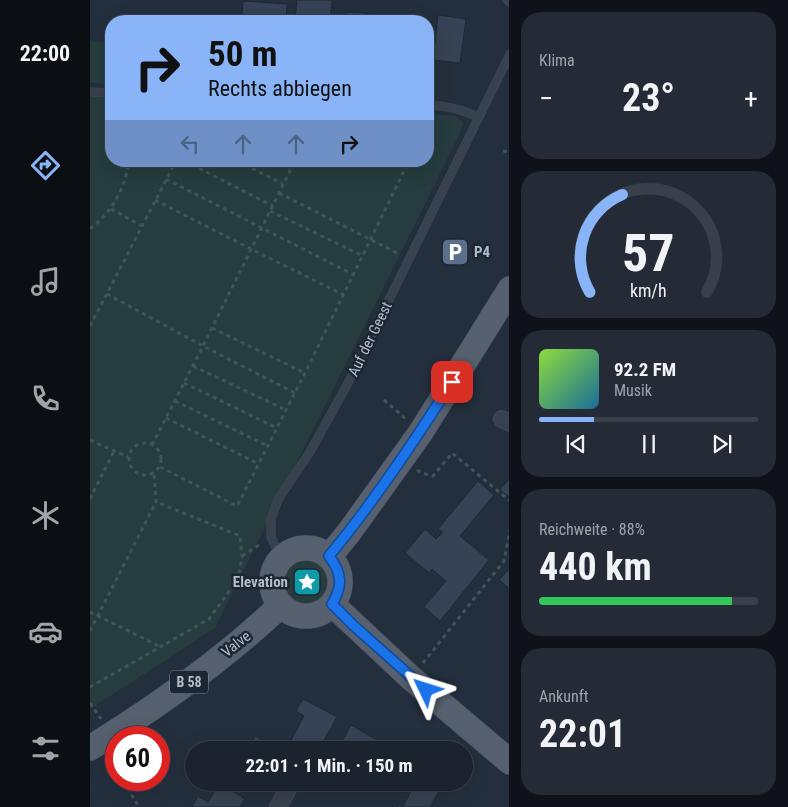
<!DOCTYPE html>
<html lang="de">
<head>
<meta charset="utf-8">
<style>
  :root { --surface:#1b232e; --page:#242b36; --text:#f1f3f6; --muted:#a0a4aa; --line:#39404a; --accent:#8ab4f8 }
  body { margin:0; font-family:"Roboto Condensed",sans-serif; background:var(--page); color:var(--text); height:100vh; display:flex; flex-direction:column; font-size:19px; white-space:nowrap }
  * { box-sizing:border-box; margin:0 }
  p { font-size:16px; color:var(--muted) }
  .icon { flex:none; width:28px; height:28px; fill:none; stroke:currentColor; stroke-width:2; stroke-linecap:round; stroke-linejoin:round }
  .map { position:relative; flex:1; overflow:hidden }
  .panel { display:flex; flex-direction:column; gap:12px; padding:12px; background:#0f1319; width:279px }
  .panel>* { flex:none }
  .guide { position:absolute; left:15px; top:15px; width:329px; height:152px; border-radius:20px; box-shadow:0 5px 20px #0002,0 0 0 1px var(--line); background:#8ab4f8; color:#111; overflow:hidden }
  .speed { position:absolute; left:15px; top:726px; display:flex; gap:10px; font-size:25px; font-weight:700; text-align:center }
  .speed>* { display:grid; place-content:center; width:65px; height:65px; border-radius:50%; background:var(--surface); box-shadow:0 5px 20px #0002,0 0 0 1px var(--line); line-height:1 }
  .speed .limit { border:8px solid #d22; background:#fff; color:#111 }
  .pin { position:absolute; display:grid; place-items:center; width:42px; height:42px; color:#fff; margin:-21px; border-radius:10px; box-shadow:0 2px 8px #0006 }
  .me { position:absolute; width:55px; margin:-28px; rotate:311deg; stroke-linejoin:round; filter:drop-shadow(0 0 4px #0008) }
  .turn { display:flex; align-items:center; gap:18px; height:105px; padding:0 20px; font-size:22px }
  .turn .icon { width:65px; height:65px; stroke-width:2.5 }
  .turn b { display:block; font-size:35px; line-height:42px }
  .lanes { display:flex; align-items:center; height:48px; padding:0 20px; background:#0003; justify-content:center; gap:25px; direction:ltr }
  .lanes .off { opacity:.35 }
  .big { font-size:38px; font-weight:700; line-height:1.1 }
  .panel .tile { flex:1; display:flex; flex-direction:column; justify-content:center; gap:8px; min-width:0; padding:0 18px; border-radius:20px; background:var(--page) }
  .panel .dial { align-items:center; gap:0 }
  .dial svg { height:130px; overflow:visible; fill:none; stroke:var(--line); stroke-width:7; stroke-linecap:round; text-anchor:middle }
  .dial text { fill:var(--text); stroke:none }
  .song { display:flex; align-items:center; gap:15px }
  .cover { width:60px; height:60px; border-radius:8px; background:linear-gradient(135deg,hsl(90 70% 55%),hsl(200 70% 35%)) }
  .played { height:5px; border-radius:2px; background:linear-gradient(90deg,var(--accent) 25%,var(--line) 25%) }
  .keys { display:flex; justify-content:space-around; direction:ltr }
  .heat { display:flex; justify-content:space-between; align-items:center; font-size:28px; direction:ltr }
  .charge { height:8px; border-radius:4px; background:linear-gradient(90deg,#34c759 88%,var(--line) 0) }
  .trip { position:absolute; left:95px; top:741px; width:288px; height:50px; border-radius:25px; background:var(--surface); box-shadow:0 5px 20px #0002,0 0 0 1px var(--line); font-weight:700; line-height:50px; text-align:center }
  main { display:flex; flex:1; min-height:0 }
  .dock { display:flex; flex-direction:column; width:90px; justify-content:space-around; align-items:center; background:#0b0e12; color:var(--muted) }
  .dock .icon { width:35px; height:35px }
  .dock .on { color:var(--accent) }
  .dock b { font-size:22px; color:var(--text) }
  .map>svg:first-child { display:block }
  .green { fill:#263c3f }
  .building { fill:#364354; stroke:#1f2835 }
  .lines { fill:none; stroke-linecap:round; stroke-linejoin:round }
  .service-casing { stroke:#414a57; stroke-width:9 }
  .minor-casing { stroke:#414a57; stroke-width:18 }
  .primary-casing { stroke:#414a57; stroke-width:26 }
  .path { stroke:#3f5557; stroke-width:3; stroke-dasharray:4 4; stroke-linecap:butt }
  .service { stroke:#38414e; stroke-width:8 }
  .minor { stroke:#38414e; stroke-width:16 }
  .primary { stroke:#56606e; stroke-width:25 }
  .route-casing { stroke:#114b97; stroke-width:12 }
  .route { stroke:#1a73e8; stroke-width:9 }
  .labels { text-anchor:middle; stroke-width:5; stroke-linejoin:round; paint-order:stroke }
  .shield { fill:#1d2633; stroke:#878f9c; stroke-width:1 }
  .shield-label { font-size:14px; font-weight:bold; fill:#b4bcc9 }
  .poi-label { font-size:15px; font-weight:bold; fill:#b4bcc9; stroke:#1d2633; text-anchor:start }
  .street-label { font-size:15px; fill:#b4bcc9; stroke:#1d2633 }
</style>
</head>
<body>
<main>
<nav class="dock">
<b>22:00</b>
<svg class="icon on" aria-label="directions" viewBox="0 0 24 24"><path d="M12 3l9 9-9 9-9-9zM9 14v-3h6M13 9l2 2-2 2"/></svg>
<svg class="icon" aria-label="music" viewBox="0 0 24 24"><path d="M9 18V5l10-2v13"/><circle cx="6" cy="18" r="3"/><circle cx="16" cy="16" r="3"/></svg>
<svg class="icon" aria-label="phone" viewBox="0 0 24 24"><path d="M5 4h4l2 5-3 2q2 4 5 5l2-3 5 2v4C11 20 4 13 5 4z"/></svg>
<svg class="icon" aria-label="climate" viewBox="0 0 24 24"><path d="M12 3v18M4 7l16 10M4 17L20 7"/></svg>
<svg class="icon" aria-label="car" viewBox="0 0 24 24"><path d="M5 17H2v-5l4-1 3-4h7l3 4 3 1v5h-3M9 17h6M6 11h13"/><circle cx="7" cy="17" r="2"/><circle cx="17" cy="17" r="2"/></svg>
<svg class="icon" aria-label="filters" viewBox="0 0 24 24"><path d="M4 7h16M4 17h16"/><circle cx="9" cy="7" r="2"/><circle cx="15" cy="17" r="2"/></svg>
</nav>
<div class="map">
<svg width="420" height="807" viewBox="0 0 420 807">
  <rect width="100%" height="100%" fill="#242f3e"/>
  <g class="green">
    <path d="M0,41L21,43V84L0,83Z"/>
    <path d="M0,96L21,97V161H338V114L365,116L373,122L371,131L125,628L0,709Z"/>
    <circle cx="216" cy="582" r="21"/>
  </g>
  <g class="building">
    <path d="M207,0H242L240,21H205Z"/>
    <path d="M153,1L197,4L196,21H152Z"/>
    <path d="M257,12L286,14L285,21H256Z"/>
    <path d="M348,15L376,19L370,63L343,60Z"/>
    <path d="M420,478V498L410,490Z"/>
    <path d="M388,481L404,495L370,536L399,560L350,621L334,607L356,581L342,569L339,573L315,553L335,529L346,539L353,532L348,529Z"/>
    <path d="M420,568V589L409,580Z"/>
    <path d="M213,699L247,717L232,744L224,740L219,750H206L198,746L214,716L206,711Z"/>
    <path d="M261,725L301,748L300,750H247Z"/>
    <path d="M165,736L190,750H157Z"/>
    <path d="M164,782H187L181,792Z"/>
    <path d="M311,782H341L351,788L340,807H307L308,804L313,807L321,791L310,784Z"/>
    <path d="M129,783L155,799L150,807H102L108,796L118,802Z"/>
  </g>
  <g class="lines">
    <g class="service-casing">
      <g id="service">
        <path d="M417,0L420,2"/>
        <path d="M0,92L21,93"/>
        <path d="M338,105C357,106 370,109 389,117"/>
        <path d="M191,558L181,537V519L189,498L220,452L258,383L420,54"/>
      </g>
    </g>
    <g class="minor-casing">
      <g id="minor">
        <path d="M412,419L420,423"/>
        <path d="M188,807L202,782"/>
      </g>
    </g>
    <g class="primary-casing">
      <g id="primary">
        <circle cx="216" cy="582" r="34"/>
        <path d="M239,557L260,531L331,432L420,289"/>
        <path d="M242,604L321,678L420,762"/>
        <path d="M0,748C68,706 133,660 191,605"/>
      </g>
    </g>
    <g class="path">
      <path d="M413,151L420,152"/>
      <path d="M95,161L183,206"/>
      <path d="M148,161L193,184"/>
      <path d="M76,179L264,275"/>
      <path d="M189,193L309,254"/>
      <path d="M65,200L161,249L254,295"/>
      <path d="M21,209L52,226"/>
      <path d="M180,211L273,256"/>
      <path d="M0,229C22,212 35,189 39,161"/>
      <path d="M17,294L113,346L205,393"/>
      <path d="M0,326L86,161"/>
      <path d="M122,328L215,373"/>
      <path d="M103,366L196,410"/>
      <path d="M94,383L187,428"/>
      <path d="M294,400L316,419"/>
      <path d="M85,401L178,446"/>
      <path d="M76,418L169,464"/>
      <path d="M0,440L38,457"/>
      <circle cx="55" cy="459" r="16"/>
      <path d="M62,445L113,346L205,161"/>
      <path d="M70,467L147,506L215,373L319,161"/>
      <path d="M327,470L332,473L343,476L362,453L420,501"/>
      <path d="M0,499L24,451"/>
      <path d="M152,556L172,543"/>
      <path d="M0,612L71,647"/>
      <path d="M0,631L66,502L64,473"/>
      <path d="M333,663L414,561L420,530"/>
      <path d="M0,687L119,619L148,579L152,557L150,536L66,502"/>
      <path d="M0,703L11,719"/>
      <path d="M35,780L37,787L49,807"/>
    </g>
    <use href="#service" class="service"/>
    <use href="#minor" class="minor"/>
    <use href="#primary" class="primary"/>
  </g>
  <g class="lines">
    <g class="route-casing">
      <path id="route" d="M336,690L264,626L242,604C253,586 252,573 239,556C284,502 324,442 362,382"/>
    </g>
    <use href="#route" class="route"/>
  </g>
  <defs>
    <g id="parking-square" transform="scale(1.4375)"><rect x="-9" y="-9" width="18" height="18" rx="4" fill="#5c6f8a" stroke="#1d2633"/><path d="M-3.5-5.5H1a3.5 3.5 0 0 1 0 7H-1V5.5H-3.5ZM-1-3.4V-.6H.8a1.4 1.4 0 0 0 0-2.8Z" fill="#fff"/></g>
    <g id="sight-square" transform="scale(1.4375)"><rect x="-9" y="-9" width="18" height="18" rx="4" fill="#0f9aa8" stroke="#1d2633"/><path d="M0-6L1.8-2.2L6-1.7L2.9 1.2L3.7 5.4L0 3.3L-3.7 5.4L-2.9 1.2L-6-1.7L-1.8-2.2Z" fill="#fff"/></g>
  </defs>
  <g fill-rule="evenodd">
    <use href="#parking-square" x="365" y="252"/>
    <use href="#sight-square" x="217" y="582"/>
  </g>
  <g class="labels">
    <rect class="shield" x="80" y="670.5" width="38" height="23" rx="4"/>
    <g class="shield-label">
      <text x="99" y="687">B 58</text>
    </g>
    <g class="poi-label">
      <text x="384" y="257">P4</text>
      <text x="198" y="587" text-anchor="end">Elevation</text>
    </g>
    <g class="street-label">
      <text transform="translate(280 339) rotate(-64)" y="5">Auf der Geest</text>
      <text transform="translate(146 644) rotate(-38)" y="5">Valve</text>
    </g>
  </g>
</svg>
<div class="speed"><div class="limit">60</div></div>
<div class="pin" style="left:362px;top:382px;background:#d93025"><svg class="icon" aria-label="arrive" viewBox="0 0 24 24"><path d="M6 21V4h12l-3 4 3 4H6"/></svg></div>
<svg class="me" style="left:336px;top:690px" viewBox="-20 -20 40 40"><path d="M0-17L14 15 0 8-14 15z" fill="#1a73e8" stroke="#fff" stroke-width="4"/></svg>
<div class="trip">22:01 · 1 Min. · 150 m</div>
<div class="guide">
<div class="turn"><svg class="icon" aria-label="right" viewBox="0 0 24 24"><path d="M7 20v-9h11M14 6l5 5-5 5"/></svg><div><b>50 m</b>Rechts abbiegen</div></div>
<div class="lanes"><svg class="icon off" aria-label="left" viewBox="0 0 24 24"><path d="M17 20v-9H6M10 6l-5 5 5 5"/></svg><svg class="icon off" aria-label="ahead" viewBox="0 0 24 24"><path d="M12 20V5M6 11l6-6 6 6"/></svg><svg class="icon off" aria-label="ahead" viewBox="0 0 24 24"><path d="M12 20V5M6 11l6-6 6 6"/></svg><svg class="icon" aria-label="right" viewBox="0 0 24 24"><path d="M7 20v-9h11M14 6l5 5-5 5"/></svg></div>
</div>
</div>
<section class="panel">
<div class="tile"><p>Klima</p>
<div class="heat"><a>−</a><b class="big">23°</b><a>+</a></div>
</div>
<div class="tile dial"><svg viewBox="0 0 100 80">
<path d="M14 69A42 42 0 1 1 86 69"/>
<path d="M14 69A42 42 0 0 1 34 9" stroke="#8ab4f8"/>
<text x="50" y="56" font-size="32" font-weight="700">57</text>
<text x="50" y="72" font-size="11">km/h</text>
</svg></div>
<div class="tile">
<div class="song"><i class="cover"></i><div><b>92.2 FM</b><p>Musik</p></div></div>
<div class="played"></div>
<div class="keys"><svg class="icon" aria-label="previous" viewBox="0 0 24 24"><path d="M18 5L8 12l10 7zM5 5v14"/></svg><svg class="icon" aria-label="pause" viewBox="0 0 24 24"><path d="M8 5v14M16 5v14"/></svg><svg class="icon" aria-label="next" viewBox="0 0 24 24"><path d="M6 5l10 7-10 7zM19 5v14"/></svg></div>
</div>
<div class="tile"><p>Reichweite · 88%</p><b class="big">440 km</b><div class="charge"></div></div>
<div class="tile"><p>Ankunft</p><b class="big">22:01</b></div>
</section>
</main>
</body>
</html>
